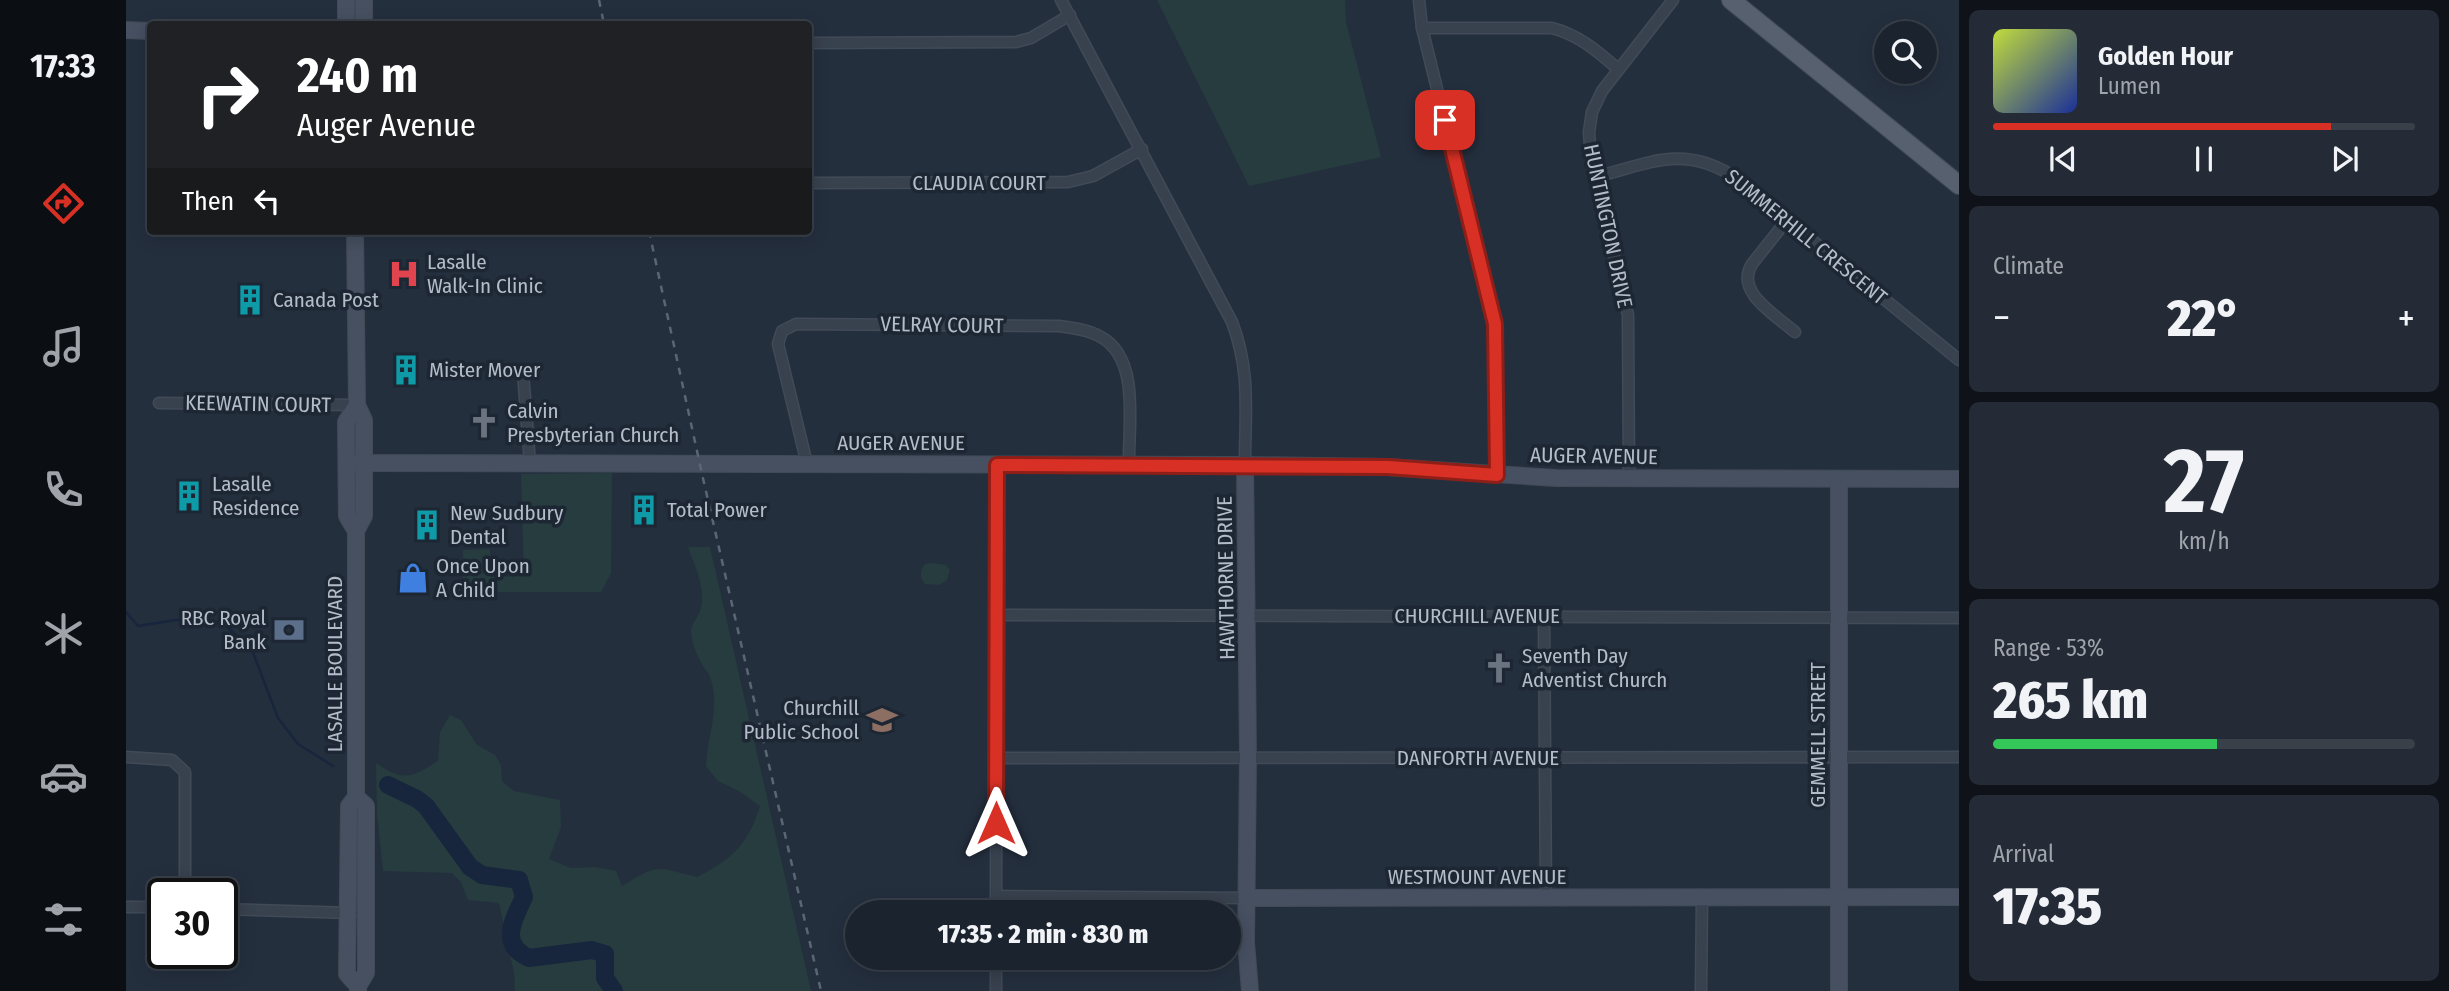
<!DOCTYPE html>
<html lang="en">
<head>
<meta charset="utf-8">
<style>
  :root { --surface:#1b232e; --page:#242b36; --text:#f1f3f6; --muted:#a0a4aa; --line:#39404a; --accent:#d93025 }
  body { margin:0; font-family:"Fira Sans Condensed",sans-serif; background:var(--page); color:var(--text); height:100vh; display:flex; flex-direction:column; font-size:26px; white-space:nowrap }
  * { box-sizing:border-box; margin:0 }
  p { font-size:23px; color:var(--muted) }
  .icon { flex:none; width:38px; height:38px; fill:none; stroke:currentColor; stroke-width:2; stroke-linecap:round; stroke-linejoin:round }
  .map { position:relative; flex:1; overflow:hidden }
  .drawer { display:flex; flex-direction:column; gap:10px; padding:10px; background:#0f1319; width:490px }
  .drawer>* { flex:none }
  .hud { position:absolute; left:21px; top:21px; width:665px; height:214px; border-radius:7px; box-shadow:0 4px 18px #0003,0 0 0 2px var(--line); background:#202124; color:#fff; overflow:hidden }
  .controls { position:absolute; left:1748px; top:21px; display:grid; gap:14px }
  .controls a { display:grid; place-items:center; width:63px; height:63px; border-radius:50%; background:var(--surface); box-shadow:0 4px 18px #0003,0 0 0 2px var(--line); font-size:35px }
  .speed { position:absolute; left:21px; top:878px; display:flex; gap:14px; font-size:35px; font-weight:700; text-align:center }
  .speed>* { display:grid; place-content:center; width:91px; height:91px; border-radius:50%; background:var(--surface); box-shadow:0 4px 18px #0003,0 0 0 2px var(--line); line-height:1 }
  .speed .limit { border:4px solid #111; border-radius:10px; background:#fff; color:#111 }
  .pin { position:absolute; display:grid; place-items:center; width:60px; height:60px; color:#fff; margin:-30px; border-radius:14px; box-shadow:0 4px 10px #0006 }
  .me { position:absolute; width:77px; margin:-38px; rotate:0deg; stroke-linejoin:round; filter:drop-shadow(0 0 5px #0008) }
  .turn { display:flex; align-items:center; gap:24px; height:147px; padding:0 35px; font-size:32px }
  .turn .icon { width:91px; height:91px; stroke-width:2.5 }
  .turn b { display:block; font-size:49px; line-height:60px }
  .then { display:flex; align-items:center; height:66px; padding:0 35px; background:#0003; gap:14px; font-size:26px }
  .big { font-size:52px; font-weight:800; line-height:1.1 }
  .drawer .card { flex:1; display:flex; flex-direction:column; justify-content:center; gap:10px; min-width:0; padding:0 24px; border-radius:10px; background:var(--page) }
  .drawer .dial { align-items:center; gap:0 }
  .dial b { font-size:91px; line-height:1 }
  .song { display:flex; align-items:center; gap:21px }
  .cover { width:84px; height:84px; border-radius:10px; background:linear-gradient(135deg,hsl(70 70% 55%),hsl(230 70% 35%)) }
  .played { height:7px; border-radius:4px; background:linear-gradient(90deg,var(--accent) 80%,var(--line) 80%) }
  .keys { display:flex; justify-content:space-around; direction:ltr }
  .heat { display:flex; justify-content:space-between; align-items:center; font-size:38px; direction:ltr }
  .charge { height:10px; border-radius:5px; background:linear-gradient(90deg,#34c759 53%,var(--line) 0) }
  .trip { position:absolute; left:719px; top:900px; width:396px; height:70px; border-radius:35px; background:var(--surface); box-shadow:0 4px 18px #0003,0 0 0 2px var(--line); font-weight:800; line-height:70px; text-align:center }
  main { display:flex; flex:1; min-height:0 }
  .tabs { display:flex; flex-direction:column; width:126px; justify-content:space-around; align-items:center; background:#0b0e12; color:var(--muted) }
  .tabs .icon { width:49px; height:49px }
  .tabs .selected { color:var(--accent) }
  .tabs b { font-size:32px; color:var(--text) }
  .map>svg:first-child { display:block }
  .green { fill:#263c3f }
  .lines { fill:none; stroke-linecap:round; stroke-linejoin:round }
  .stream { stroke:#17263c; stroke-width:2.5 }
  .river { stroke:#17263c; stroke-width:18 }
  .street-casing { stroke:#414a57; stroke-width:13 }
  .secondary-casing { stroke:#414a57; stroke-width:18 }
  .primary-casing { stroke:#414a57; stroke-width:20 }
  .street { stroke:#38414e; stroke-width:10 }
  .secondary { stroke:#465061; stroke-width:16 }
  .primary { stroke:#56606e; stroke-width:18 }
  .rail { stroke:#5a6575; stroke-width:2.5; stroke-dasharray:7 7; stroke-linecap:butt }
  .route-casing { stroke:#8d1f18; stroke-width:18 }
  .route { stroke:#d93025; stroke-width:12 }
  .labels { text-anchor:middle; stroke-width:7; stroke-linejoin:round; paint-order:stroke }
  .street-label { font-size:21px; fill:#b4bcc9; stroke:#1d2633 }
  .poi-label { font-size:21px; fill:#b4bcc9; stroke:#1d2633; text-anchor:start }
</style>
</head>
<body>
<main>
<nav class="tabs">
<b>17:33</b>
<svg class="icon selected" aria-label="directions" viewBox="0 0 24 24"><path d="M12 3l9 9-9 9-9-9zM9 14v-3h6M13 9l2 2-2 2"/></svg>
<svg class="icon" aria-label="music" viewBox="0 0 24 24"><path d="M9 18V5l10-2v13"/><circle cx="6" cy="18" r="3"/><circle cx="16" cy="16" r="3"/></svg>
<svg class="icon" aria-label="phone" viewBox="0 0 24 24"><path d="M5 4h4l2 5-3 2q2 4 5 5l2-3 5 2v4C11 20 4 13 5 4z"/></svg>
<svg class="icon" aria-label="climate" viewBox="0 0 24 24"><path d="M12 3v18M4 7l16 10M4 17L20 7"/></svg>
<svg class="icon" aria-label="car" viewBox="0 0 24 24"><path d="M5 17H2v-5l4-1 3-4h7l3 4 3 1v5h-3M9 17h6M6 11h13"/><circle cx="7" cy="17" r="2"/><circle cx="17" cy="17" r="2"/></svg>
<svg class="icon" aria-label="filters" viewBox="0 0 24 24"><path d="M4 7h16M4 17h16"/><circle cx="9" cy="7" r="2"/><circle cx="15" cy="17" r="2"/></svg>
</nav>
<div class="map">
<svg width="1833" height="991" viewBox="0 0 1833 991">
  <rect width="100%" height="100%" fill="#242f3e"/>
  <g class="green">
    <path d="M1031,0H1219L1220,22L1255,157L1123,186Z"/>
    <path d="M486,473L485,573L475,592H337V550L364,549L365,577L398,576L395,474Z"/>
    <path d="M562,547H584L685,991H389L388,973L373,903L342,900L335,882L326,873L257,871L251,814L250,763C277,782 285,778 312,761L314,732L324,715L335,720L351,745L369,755L375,765L376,781L388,791L434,800L435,827L423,859L445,868L469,867L490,871L496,886C534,863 529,867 571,877C606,859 622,845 634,806L613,791L592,781L580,766C581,737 594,710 585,680C584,674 580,671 577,666C571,656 565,642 565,630C566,623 572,617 574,611C581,590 569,567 562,547Z"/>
    <path d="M807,563L820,565L824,570L821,580L813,585L799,584C793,577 794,571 799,564Z"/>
  </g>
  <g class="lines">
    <path class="stream" d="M0,612L12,626L50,620L96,622L126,650L152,718L172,744L207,766"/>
    <path class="river" d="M262,785L291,799L300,806L344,867L356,875L393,880L398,897C388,919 372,944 403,958L466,950L479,954V978L488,991"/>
    <g class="street-casing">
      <g id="street">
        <path d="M935,0L1106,322C1125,372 1119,413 1119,465"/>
        <path d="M1293,0L1296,28L1369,324L1371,475"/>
        <path d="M1296,28H1426C1453,35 1471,51 1492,69"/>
        <path d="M682,43L890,42L905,38L944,15"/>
        <path d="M1469,177C1522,164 1556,144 1607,176L1833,360"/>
        <path d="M682,183L942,182L967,176L1016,149"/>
        <path d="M1661,220L1626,264C1608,292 1651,316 1669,332"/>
        <path d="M397,373L404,463"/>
        <path d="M33,403L231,405"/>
        <path d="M681,464L652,344L656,331L670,324L933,326C947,328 963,330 975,337C1015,359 1002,427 1003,465"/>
        <path d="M1503,478L1502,315L1465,161L1463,132L1466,112L1476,91L1547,0"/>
        <path d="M870,615L1833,618"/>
        <path d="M1418,617L1420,897"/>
        <path d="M0,757L46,760L59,772V894"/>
        <path d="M870,758L1833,757"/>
        <path d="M870,896L1121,898"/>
        <path d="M0,907H37"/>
        <path d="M96,909L226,913"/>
        <path d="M870,912L871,465"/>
        <path d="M870,991V957"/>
        <path d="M1575,991L1576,897"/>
      </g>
    </g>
    <g class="secondary-casing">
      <g id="secondary">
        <path d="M220,24V0"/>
        <path d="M238,24V0"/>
        <path d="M0,30L24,31"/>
        <path d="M229,231L231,405L238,420V516L230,531V797L223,806L221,974L232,986"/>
        <path d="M221,463L1119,465L1262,467L1430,478L1833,479"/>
        <path d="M1119,465L1122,758L1120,942L1124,991"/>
        <path d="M1713,479V991"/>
        <path d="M230,531L221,516L220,422L231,405"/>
        <path d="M230,797L240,806V973L232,986V991"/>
        <path d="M1121,898L1833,897"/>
      </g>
    </g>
    <g class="primary-casing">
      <path id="primary" d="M1605,0L1833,185"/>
    </g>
    <use href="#street" class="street"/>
    <use href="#secondary" class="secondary"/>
    <use href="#primary" class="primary"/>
    <g class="rail">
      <path d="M473,0L478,24"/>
      <path d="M523,231L576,474L695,991"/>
    </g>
  </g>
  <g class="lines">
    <g class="route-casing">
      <path id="route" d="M870,823L871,465L1262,467L1371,475L1369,324L1319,120"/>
    </g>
    <use href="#route" class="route"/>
  </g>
  <defs>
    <g id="hospital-bare" transform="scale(2.415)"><path d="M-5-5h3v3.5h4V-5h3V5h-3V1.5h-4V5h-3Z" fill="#e0444e" stroke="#1d2633" stroke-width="2.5" paint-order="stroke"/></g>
    <g id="building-bare" transform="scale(2.415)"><path d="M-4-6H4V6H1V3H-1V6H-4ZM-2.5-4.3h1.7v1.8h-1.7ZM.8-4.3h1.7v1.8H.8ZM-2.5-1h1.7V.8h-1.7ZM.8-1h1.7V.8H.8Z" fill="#0f9aa8" stroke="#1d2633" stroke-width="2.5" paint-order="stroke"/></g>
    <g id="church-bare" transform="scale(2.415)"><path d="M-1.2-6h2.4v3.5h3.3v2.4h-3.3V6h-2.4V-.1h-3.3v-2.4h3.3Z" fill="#6b7280" stroke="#1d2633" stroke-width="2.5" paint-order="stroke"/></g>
    <g id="shop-bare" transform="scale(2.415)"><path d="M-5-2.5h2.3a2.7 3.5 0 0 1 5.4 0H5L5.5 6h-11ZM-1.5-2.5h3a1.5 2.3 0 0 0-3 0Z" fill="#3f7fe0" stroke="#1d2633" stroke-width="2.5" paint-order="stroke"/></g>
    <g id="bank-bare" transform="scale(2.415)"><path d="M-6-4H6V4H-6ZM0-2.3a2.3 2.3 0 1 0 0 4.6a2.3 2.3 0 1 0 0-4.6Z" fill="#5c6f8a" stroke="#1d2633" stroke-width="2.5" paint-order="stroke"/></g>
    <g id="school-bare" transform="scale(2.415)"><path d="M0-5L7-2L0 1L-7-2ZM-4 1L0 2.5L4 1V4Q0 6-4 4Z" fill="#8d6e63" stroke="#1d2633" stroke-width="2.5" paint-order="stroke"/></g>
  </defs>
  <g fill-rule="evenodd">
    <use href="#hospital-bare" x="278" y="274"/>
    <use href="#building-bare" x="124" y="300"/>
    <use href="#building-bare" x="280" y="370"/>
    <use href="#church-bare" x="358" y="423"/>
    <use href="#building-bare" x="63" y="496"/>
    <use href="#building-bare" x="518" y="510"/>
    <use href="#building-bare" x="301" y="525"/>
    <use href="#shop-bare" x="287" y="578"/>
    <use href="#bank-bare" x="163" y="630"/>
    <use href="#church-bare" x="1373" y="668"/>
    <use href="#school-bare" x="756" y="720"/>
  </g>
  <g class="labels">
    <g class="street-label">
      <text x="853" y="190">CLAUDIA COURT</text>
      <text transform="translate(1482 226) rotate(78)" y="7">HUNTINGTON DRIVE</text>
      <text transform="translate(1680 237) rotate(39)" y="7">SUMMERHILL CRESCENT</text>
      <text transform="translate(816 325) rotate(1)" y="7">VELRAY COURT</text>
      <text transform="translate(132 404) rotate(1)" y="7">KEEWATIN COURT</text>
      <text x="775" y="450">AUGER AVENUE</text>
      <text transform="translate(1468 456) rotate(1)" y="7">AUGER AVENUE</text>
      <text transform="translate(1100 578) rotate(-91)" y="7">HAWTHORNE DRIVE</text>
      <text x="1351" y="623">CHURCHILL AVENUE</text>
      <text transform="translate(209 664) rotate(-90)" y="7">LASALLE BOULEVARD</text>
      <text transform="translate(1692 735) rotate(-90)" y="7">GEMMELL STREET</text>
      <text x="1352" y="765">DANFORTH AVENUE</text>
      <text x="1351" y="884">WESTMOUNT AVENUE</text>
    </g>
    <g class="poi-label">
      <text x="301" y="269">Lasalle<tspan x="301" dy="24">Walk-In Clinic</tspan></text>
      <text x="147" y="307">Canada Post</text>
      <text x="303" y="377">Mister Mover</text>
      <text x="381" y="418">Calvin<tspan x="381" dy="24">Presbyterian Church</tspan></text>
      <text x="86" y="491">Lasalle<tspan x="86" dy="24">Residence</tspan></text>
      <text x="541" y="517">Total Power</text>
      <text x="324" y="520">New Sudbury<tspan x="324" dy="24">Dental</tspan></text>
      <text x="310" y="573">Once Upon<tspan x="310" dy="24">A Child</tspan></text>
      <text x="140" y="625" text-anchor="end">RBC Royal<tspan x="140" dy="24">Bank</tspan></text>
      <text x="1396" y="663">Seventh Day<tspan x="1396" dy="24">Adventist Church</tspan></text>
      <text x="733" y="715" text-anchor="end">Churchill<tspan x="733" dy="24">Public School</tspan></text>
    </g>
  </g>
</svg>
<div class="controls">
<a><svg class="icon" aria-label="search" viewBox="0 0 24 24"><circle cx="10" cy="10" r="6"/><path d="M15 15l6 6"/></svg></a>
</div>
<div class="speed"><div class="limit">30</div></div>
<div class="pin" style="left:1319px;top:120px;background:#d93025"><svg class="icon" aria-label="arrive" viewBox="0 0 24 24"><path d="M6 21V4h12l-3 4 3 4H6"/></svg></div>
<svg class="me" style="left:870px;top:823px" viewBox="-20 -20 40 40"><path d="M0-17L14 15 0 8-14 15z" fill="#d93025" stroke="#fff" stroke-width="4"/></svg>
<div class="trip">17:35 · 2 min · 830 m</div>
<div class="hud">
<div class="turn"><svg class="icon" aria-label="right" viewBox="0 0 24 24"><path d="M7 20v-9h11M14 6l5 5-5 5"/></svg><div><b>240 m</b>Auger Avenue</div></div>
<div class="then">Then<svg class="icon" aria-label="left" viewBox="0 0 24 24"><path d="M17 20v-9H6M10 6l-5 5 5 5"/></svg></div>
</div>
</div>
<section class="drawer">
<div class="card">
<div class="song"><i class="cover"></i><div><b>Golden Hour</b><p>Lumen</p></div></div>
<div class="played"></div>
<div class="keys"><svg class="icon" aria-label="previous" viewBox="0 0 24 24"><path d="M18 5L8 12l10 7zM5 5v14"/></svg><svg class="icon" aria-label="pause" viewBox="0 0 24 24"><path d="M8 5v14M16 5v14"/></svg><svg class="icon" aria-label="next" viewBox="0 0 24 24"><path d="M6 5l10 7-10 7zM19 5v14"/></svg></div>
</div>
<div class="card"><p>Climate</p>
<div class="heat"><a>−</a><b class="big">22°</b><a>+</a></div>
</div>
<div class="card dial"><b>27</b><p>km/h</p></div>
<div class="card"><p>Range · 53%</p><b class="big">265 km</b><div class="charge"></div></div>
<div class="card"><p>Arrival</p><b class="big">17:35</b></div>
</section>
</main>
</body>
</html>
